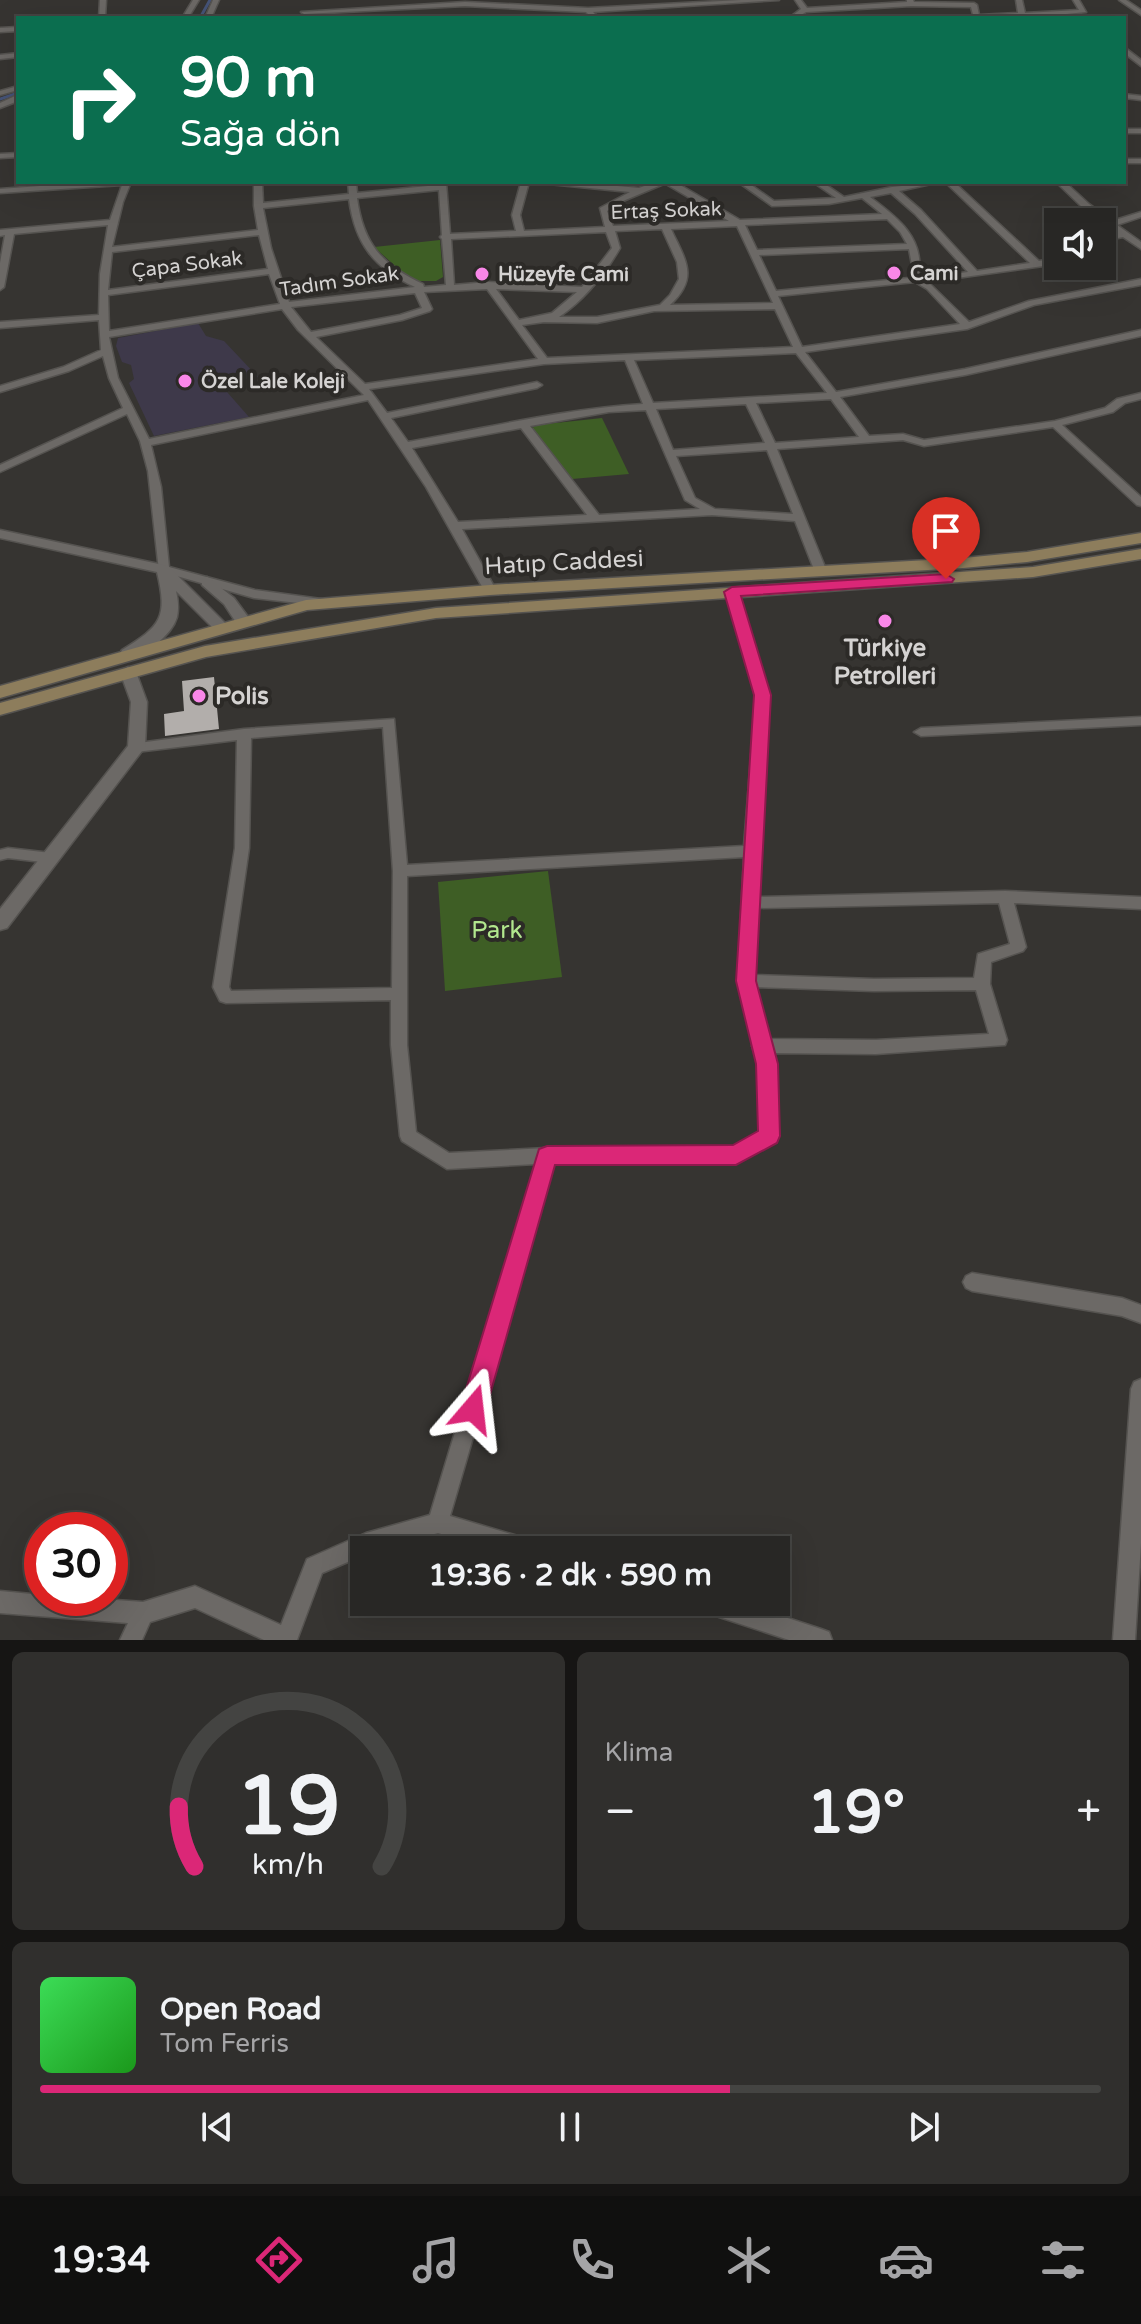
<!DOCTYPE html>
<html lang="tr">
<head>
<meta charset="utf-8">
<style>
  :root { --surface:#282725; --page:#302f2d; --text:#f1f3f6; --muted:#a5a5a7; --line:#444442; --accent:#db2777 }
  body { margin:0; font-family:"Varela Round",sans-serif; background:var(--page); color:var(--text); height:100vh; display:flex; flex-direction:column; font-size:30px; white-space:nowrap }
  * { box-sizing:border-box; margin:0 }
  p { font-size:26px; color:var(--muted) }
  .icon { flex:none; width:44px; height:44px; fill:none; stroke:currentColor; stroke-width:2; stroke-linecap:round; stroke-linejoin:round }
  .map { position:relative; height:1640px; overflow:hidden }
  .details { display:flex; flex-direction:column; gap:12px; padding:12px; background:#161514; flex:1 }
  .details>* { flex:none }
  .guide { position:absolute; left:16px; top:16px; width:1110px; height:168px; border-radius:0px; box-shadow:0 8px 32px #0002,0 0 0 2px var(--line); background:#0b6e4f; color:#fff; overflow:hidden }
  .tools { position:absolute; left:1044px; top:208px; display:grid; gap:16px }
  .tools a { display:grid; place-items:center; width:72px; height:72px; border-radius:0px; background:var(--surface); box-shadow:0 8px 32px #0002,0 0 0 2px var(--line); font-size:40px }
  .speed { position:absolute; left:24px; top:1512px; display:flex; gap:16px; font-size:40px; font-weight:700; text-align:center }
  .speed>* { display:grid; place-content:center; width:104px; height:104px; border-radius:50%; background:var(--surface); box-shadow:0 8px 32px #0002,0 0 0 2px var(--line); line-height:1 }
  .speed .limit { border:12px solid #d22; background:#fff; color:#111 }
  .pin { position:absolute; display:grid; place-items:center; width:68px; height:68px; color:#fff; margin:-82px -34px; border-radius:50% 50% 50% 0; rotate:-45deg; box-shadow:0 0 8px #0007 }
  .pin .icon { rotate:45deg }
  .me { position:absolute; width:88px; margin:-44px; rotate:17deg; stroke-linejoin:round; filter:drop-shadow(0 0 6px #0008) }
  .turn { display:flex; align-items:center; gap:28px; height:168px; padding:0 32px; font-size:36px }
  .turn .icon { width:104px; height:104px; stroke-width:2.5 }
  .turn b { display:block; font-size:56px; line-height:68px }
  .big { font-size:60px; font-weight:800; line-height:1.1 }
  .details .card { flex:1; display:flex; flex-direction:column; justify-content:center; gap:12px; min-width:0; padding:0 28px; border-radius:12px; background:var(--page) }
  .details .dial { align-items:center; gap:0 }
  .dial svg { height:208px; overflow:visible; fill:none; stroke:var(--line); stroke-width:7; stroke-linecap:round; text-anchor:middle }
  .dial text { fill:var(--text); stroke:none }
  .song { display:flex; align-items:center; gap:24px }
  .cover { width:96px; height:96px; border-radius:12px; background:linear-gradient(135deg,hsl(130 70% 55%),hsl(120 70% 35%)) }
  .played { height:8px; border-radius:4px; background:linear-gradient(90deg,var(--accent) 65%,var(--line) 65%) }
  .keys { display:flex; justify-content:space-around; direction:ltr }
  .heat { display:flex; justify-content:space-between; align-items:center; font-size:44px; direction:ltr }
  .details .tiles { flex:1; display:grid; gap:12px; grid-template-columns:1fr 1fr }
  .card:last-child { grid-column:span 2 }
  .trip { position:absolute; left:350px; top:1536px; width:440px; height:80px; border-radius:0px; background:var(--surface); box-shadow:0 8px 32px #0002,0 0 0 2px var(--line); font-weight:800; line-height:80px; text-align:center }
  .dock { display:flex; height:128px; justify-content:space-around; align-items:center; background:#10100f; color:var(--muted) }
  .dock .icon { width:56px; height:56px }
  .dock .current { color:var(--accent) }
  .dock b { font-size:36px; color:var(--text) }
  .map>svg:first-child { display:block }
  .education { fill:#3e394a }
  .green { fill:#3e5e25 }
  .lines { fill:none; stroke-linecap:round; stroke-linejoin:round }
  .stream { stroke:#455377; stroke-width:3 }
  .building { fill:#b2aeab }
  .minor-casing { stroke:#555350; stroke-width:3 }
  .tertiary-casing { stroke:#555350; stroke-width:3 }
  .secondary-casing { stroke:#555350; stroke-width:3 }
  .minor { fill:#6c6966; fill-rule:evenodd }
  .tertiary { fill:#6c6966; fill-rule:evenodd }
  .secondary { fill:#8d7d5c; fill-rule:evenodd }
  .route { fill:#db2777; stroke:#8e194d; stroke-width:2 }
  .poi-dot { fill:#f987e8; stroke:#2c2a27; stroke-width:3 }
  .labels { text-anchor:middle; stroke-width:8; stroke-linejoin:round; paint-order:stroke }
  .far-street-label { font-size:20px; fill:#d5d3d2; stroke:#2c2a27 }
  .far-poi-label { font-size:20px; font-weight:bold; fill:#d5d3d2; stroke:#2c2a27; text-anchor:start }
  .street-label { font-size:24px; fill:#d5d3d2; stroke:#2c2a27 }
  .poi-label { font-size:24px; font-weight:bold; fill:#d5d3d2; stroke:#2c2a27 }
  .park-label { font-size:24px; fill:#b2e78e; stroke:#2c2a27 }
</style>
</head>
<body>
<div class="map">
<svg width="1141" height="1640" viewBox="0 0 1141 1640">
  <rect width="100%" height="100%" fill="#363431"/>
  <path class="education" d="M198,323L206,336L224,341L258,377L220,384L249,417L154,436L129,383L134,379L131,365L122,362L116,346L118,338Z"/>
  <g class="green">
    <path d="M440,240L443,277L436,281H412L374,247Z"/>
    <path d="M602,418L629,474L572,479L532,428L537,425Z"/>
    <path d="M548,871L562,977L445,991L438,882Z"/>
  </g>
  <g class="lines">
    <g class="stream">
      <path d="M200,18L210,0"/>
      <path d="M0,99L18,93"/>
    </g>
  </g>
  <path class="building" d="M214,677L219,729L165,736L164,714L184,711L182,681Z"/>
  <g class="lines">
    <g class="minor-casing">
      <g id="minor">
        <path d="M100,0H106L105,18H99Z"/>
        <path d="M193,0H199L188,18H182Z"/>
        <path d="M213,0H219L211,18H205Z"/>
        <path d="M741,0H779L593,12L599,18H592L586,12L465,6L304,14L301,12L465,2L588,8Z"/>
        <path d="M795,0H801L807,8L907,2V0H913L914,2L974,3L977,5L979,15L1018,13L1016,0H1022L1025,13L1079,10L1073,0H1079L1086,12L1027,18H974L971,7L911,6L806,12L796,18H789L801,9Z"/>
        <path d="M1119,0H1126L1141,10V15Z"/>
        <path d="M18,27V31L0,32V28Z"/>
        <path d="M1124,47L1141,60V66L1124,53Z"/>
        <path d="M18,53V57L0,59V55Z"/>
        <path d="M18,86V90L0,95V91Z"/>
        <path d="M1124,94L1141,96V100L1124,98Z"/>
        <path d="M15,96H18V101L0,108V103Z"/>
        <rect x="1124" y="129" width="17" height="4"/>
        <path d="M18,153V157L0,158V154Z"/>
        <rect x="1124" y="159" width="17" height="4"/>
        <path d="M93,182H131L123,202L112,247L258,230L254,206V182H262L263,203L349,194L348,182H356L357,193L438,185V182H446L450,234L516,231L512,215L521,182H529L520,215L524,231L605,227L600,208L630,192L549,184L545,182H575L639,188L655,182H675L740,220L882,214L862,198L829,204L772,206L738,182H747L774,201L836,198L813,182H822L844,197L892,187L940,182L899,191L921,210L977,271L1030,263L945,182H954L1039,261L1058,258V264L928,282L969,322L1029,301L1141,279V285L1034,305L967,329L805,352L836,392L965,369L1141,330V336L965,375L840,397L869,436L903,434L924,440L1055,421L1105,408L1117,399L1141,393V399L1125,403L1113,412L1062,425L1141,497V506L1137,505L1053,427L924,446L903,440L777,449L827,572L825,574L821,575L815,572L795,521L712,515L462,529L496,590L490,594L484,590L426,487L368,400L151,445L161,487L169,567L255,590L321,599L327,603L325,606L254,598L159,571L148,471L140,441L127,414L0,472V465L123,408L109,378L103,356L69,371L0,392V386L63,367L101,350L99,320L0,328V322L99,315L100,274L108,225L14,234L4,287L0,290V263L5,235L0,236V230L110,220L122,185L0,193V189ZM666,183V184L729,221L613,226L607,211L623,201ZM439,190L442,235L440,237L442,239L446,285L424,287L423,284C382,265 363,244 357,198ZM891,193L915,214L968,272L932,277L918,276C926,239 897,217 870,197ZM349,199C355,244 374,268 415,287L289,302L271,248L263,208ZM887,219L900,232L907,244L757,250L745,225ZM737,226L773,303L670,305C700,277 685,260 671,229ZM662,229L677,262L679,279L670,295L660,305L597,317H559C584,300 605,274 620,248L615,231ZM606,232L612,248L582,287L488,282L454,285L451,239ZM259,235L268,269L108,290L112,252ZM909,249L912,265L909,278L776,291L759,255ZM269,274L280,304L109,331L108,295ZM915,282L927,289L960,324L802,347L778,296ZM487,289L538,359L365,384L316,337L402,320L430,311L432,309L424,292ZM496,289L577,292L552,313L519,320ZM415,293L422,308L400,315L311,332L291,307ZM282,309L298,330L364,395L149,439L118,378L109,337ZM775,309L793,347L547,358L522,325L544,322L597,323L654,311ZM796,353L827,393L653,403L634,360ZM625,360L643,404C563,409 487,428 408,442L391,418L537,388L542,385L537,382L387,413L369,389L544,364ZM831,399L859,437L775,443L756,403ZM746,404L765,443L673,450L656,409ZM646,410L685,500L700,509L599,515L530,426L609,412ZM521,428L587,515L458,522L412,448ZM767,450L793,514L715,509L695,498L676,456Z"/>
        <path d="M1056,182H1065L1089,204L1112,221L1141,212V217L1117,225L1141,242V249L1123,237L1102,241V235L1117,233L1083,208Z"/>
        <path d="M732,588L738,592L768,695L757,897L1005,891L1141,897V909L1014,903L1026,947L1023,951L991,962L990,984L1007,1040L1005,1045L876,1054L772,1053L775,1064L777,1136L775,1141L736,1163L553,1164L450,1516L531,1540L538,1543L541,1550H495L438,1533L378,1550H364V1555L322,1573L297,1640H264L195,1608L150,1622L142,1640H120L128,1623L0,1613V1591L42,1595V1598H88L143,1602L195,1586L281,1625L307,1559L366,1533L430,1515L536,1164L447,1169L402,1141L400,1136L391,1045V1000L226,1003L220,1001L213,987L235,848L237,740L136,752L129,747L131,744L244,729L394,719L407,865L744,846L756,695L726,592ZM383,727L393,871L392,988L231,991L229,987L249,848L251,738ZM744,857L738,981L754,1043L752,1046L759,1064L760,1132L734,1147L547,1148L449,1153L416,1132L407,1045V876ZM999,903L1010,944L978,954L974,978L874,979L754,975L756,908ZM755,987L874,991L976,990L989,1034L876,1040L769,1039Z"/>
        <path d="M1141,717V725L921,736L914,732L921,728Z"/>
        <path d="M8,848L51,853L56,854L58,858L56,862L51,863L8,858L0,860V850Z"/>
        <path d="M972,1273L1122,1298L1141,1305V1323L1122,1316L972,1291L966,1288L963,1282L966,1276Z"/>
        <path d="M1141,1379V1543L1135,1640H1113L1131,1389L1134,1382Z"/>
        <path d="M696,1602H739L821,1629L829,1632L832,1640H789L707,1613L699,1610Z"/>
      </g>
    </g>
    <g class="tertiary-casing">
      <g id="tertiary">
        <path d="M0,530L168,566L229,627L221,632L215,630L176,591C178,600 179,608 177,617C172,635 141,661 122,658L120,654L122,650C161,626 168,618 157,572L0,538Z"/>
        <path d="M207,577L234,598L251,621L249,624H237L224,604L202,585V579Z"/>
        <path d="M128,667L136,672L147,702L145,747L7,928L0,930V909L128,746L131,702L120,672Z"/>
      </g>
    </g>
    <g class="secondary-casing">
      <g id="secondary">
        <path d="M1141,533V543L1027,562L963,568L490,595L307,610L0,698V686L306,600L490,585L963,558L1027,552Z"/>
        <path d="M1141,549V559L1033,577L436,618L206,657L0,715V703L205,646L436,608L1033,567Z"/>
      </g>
    </g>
    <use href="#minor" class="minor"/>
    <use href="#tertiary" class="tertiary"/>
    <use href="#secondary" class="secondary"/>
  </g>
  <path class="route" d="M946,574L954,579L952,582L741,596L771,695L756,981L778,1064L780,1136L777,1143L736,1165H555L486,1409L482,1418L473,1422L464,1418L460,1409L539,1149L547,1146L733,1145L758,1131L756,1064L736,981L754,695L724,592L732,587Z"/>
  <g class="poi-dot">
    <circle cx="894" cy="273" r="8"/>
    <circle cx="482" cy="274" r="8"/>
    <circle cx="185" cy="381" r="8"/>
    <circle cx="885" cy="621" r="8"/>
    <circle cx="199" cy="696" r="8"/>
  </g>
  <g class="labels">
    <g class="far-street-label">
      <text transform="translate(666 210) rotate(-2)" y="7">Ertaş Sokak</text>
      <text transform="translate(187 264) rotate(-7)" y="7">Çapa Sokak</text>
      <text transform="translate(339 281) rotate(-8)" y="7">Tadım Sokak</text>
    </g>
    <g class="far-poi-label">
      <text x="910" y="280">Cami</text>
      <text x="498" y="281">Hüzeyfe Cami</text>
      <text x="201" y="388">Özel Lale Koleji</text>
    </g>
    <g class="street-label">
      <text transform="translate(564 562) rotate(-3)" y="8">Hatıp Caddesi</text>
    </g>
    <g class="poi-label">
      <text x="885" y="656">Türkiye<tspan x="885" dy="28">Petrolleri</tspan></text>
      <text x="215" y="704" text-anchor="start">Polis</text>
    </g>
    <g class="park-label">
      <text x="497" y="938">Park</text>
    </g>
  </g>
</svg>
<div class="tools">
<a><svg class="icon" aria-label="sound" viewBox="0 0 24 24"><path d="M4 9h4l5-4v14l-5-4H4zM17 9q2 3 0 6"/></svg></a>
</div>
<div class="speed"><div class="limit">30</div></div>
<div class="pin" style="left:946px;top:579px;background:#d93025"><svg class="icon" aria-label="arrive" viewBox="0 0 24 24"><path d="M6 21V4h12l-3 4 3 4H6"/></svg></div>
<svg class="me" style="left:473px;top:1409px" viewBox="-20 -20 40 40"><path d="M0-17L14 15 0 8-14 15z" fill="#db2777" stroke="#fff" stroke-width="4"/></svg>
<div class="trip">19:36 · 2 dk · 590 m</div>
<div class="guide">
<div class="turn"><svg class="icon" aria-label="right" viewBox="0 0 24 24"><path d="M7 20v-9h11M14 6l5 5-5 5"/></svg><div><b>90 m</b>Sağa dön</div></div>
</div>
</div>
<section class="details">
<div class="tiles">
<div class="card dial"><svg viewBox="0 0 100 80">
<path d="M14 69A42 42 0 1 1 86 69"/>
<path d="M14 69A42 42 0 0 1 8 46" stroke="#db2777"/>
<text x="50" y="56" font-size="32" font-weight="700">19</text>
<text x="50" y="72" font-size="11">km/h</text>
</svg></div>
<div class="card"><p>Klima</p>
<div class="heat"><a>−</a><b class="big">19°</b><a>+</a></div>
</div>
<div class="card">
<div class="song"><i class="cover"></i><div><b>Open Road</b><p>Tom Ferris</p></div></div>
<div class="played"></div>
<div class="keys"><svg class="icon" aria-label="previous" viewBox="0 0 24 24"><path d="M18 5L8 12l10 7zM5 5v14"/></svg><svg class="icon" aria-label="pause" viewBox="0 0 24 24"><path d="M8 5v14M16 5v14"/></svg><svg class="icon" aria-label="next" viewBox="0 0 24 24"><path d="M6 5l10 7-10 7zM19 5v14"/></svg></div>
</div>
</div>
</section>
<nav class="dock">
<b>19:34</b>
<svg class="icon current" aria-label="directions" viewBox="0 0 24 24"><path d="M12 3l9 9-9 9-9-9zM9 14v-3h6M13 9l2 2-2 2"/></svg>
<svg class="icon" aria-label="music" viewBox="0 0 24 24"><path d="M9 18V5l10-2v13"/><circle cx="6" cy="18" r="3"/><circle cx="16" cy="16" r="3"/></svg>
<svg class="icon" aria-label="phone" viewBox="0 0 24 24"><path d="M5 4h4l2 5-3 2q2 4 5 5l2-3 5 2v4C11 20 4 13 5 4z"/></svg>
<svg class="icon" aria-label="climate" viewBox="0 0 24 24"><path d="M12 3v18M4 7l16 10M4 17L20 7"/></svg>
<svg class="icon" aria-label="car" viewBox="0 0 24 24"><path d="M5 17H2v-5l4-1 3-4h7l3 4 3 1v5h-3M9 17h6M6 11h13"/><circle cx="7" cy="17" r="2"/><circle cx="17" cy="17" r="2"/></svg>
<svg class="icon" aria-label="filters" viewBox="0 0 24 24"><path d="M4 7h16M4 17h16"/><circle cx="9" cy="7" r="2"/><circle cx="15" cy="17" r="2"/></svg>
</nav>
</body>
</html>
